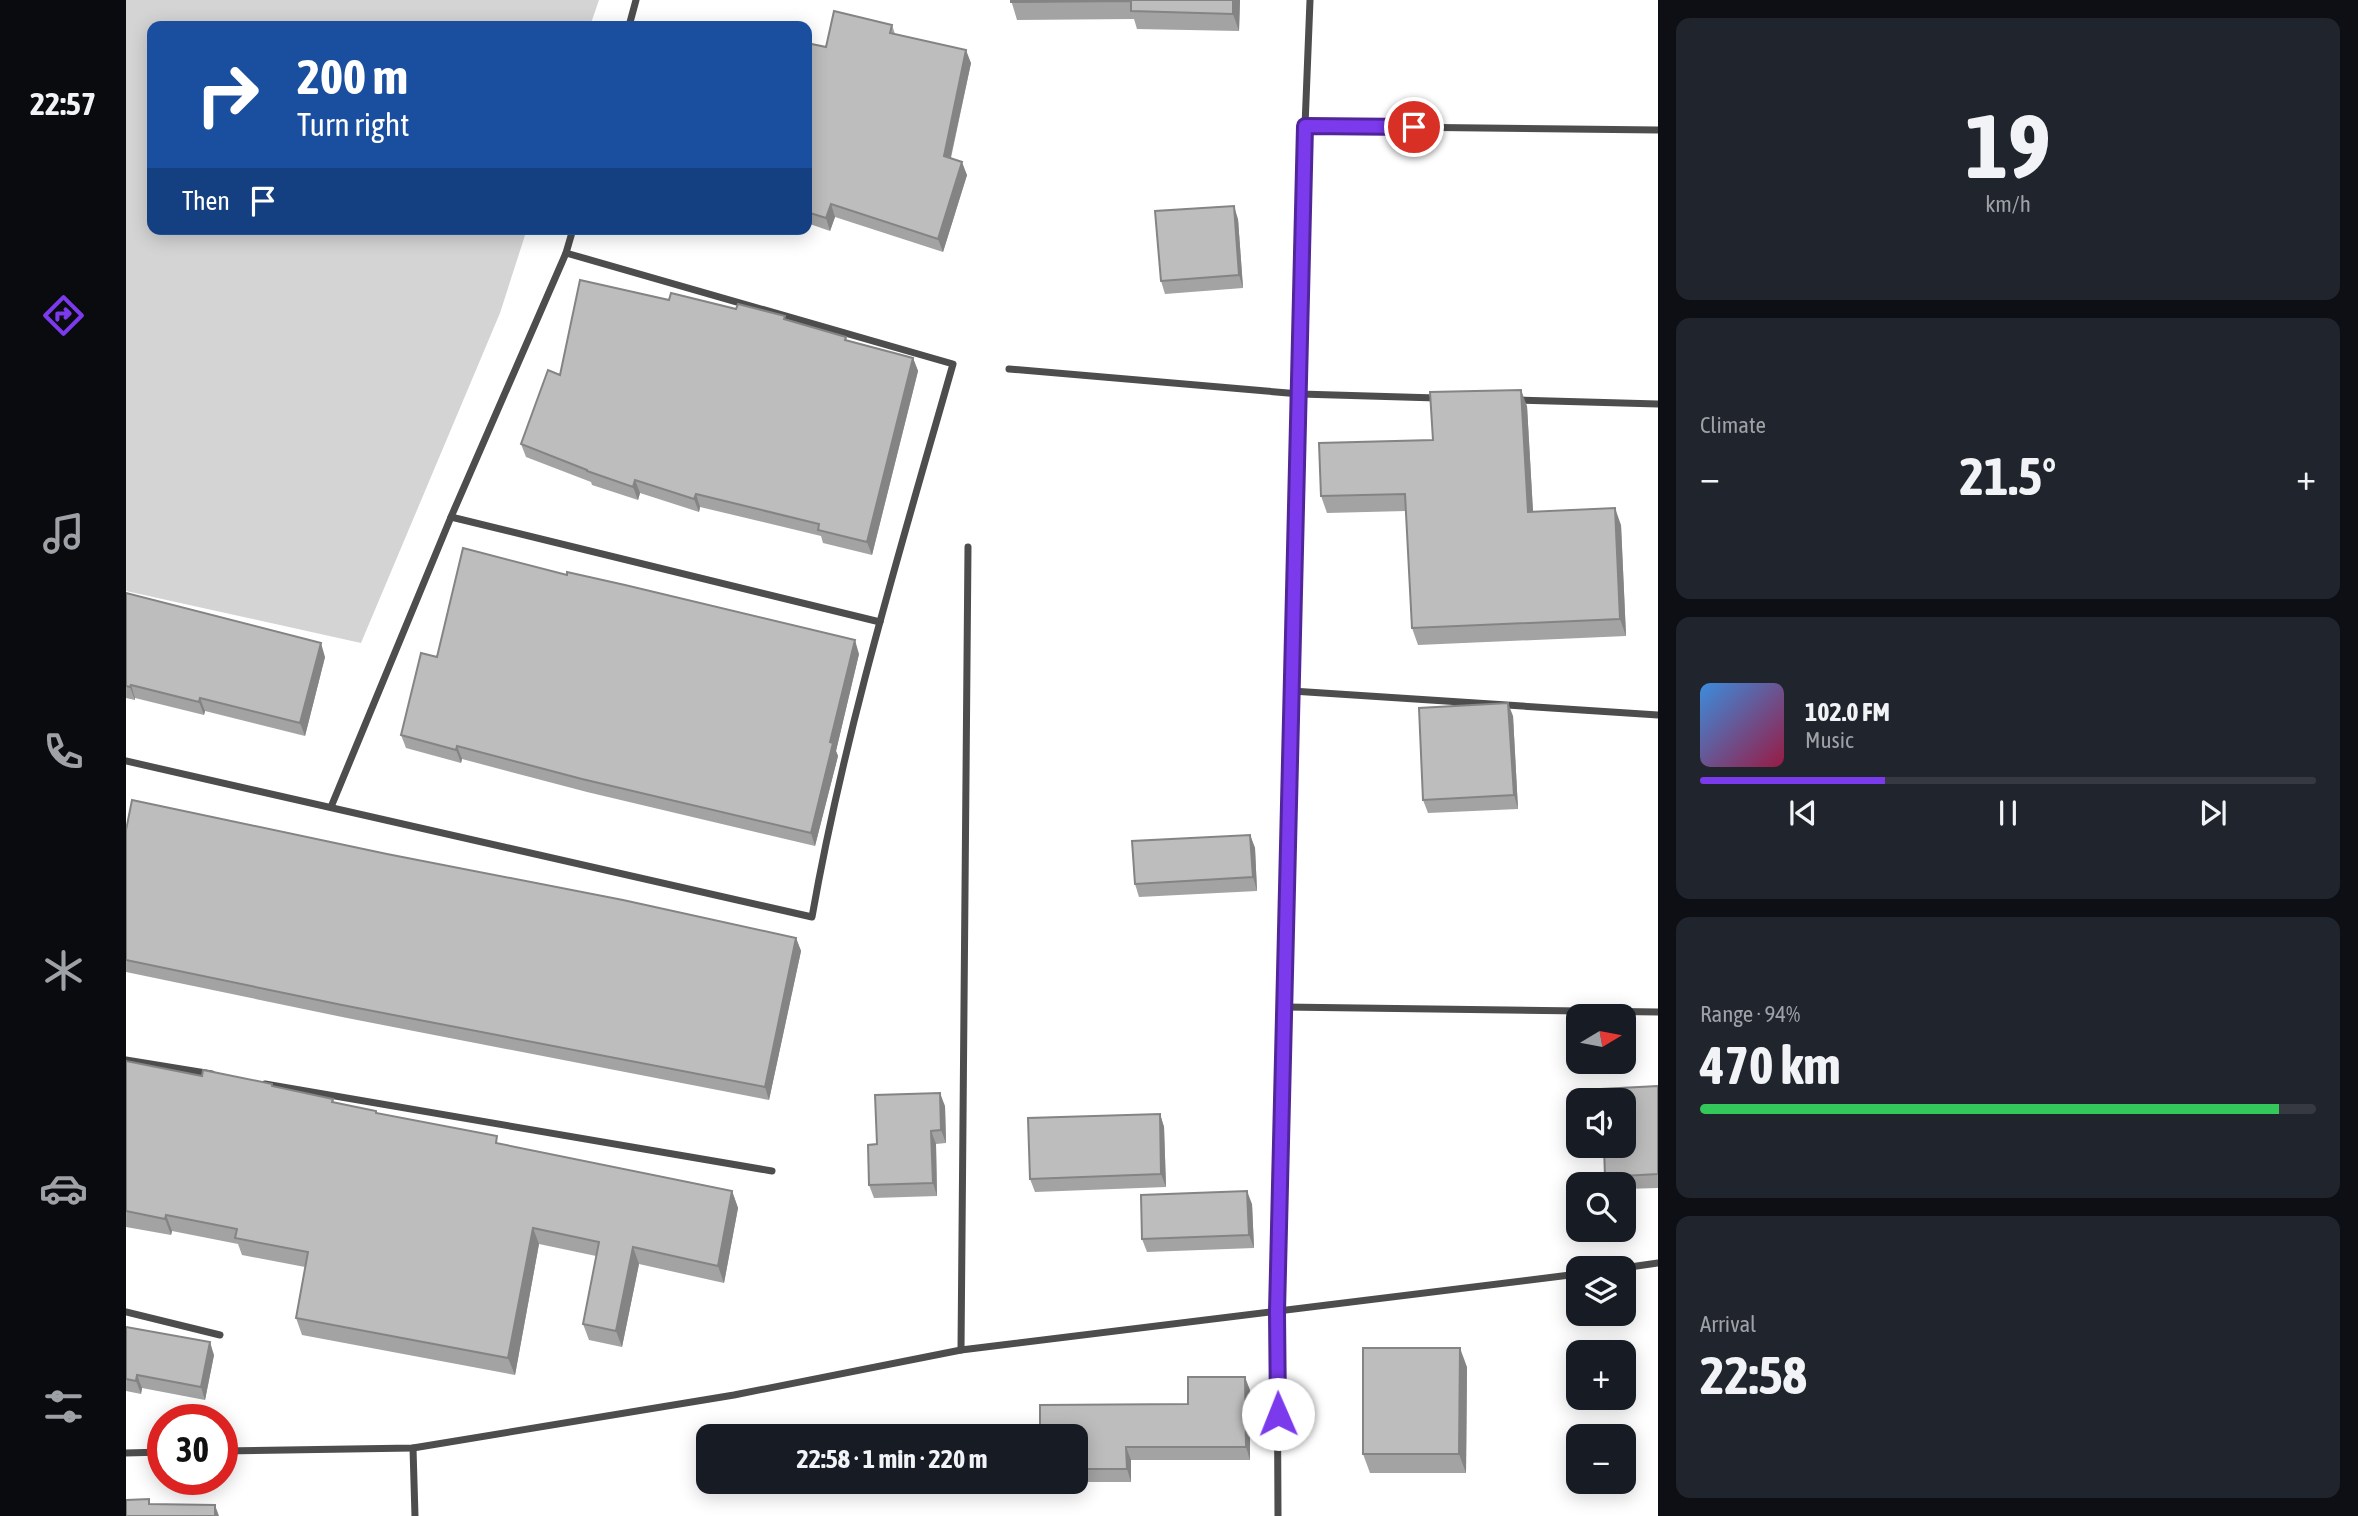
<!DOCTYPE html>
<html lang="en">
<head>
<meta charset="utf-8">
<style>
  :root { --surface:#171b24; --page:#20242c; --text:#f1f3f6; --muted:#9ea1a6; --line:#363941; --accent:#7c3aed }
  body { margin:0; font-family:"Asap Condensed",sans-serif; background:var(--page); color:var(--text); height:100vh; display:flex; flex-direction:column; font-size:26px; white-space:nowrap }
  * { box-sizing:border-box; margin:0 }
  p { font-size:23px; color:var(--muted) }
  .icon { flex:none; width:38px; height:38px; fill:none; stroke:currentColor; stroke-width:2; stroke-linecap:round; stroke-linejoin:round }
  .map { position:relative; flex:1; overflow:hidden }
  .panel { display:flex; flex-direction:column; gap:18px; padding:18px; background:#0d0f14; width:700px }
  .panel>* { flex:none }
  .guide { position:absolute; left:21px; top:21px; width:665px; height:214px; border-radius:14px; box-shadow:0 4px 18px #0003; background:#1a4fa0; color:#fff; overflow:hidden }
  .needle { width:46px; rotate:80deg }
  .fabs { position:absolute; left:1440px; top:1004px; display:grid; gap:14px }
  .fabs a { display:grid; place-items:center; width:70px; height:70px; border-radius:14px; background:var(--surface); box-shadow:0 4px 18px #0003; font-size:35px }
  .speed { position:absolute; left:21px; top:1404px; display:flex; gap:14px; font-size:35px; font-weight:700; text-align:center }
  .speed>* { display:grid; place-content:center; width:91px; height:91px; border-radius:50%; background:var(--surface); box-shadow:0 4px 18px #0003; line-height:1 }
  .speed .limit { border:10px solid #d22; background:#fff; color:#111 }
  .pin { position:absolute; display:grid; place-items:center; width:60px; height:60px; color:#fff; margin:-30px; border:4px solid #fff; border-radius:50%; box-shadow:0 2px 7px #0007 }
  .me { position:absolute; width:77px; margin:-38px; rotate:359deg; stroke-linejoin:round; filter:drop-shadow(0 0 5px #0008) }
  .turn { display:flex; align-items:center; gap:24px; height:147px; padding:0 35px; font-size:32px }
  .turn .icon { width:91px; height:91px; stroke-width:2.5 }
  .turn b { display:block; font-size:49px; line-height:60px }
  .then { display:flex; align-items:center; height:66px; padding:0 35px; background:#0003; gap:14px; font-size:26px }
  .big { font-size:52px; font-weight:700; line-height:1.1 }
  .panel .tile { flex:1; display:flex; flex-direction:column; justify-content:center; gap:10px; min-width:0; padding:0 24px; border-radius:14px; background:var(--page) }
  .panel .dial { align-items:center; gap:0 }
  .dial b { font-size:91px; line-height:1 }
  .song { display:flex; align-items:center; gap:21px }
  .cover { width:84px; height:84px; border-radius:10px; background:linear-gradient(135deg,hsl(210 70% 55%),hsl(340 70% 35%)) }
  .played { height:7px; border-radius:4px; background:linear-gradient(90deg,var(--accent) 30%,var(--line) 30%) }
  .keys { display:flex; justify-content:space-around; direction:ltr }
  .heat { display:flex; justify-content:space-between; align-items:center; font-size:38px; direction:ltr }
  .charge { height:10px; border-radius:5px; background:linear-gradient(90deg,#34c759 94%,var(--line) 0) }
  .trip { position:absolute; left:570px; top:1424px; width:392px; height:70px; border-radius:14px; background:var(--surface); box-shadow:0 4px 18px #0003; font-weight:700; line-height:70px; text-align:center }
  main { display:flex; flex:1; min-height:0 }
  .menu { display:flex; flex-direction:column; width:126px; justify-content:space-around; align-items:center; background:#090b0e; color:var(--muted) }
  .menu .icon { width:49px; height:49px }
  .menu .on { color:var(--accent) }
  .menu b { font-size:32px; color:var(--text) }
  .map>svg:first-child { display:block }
  .green { fill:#d4d4d4 }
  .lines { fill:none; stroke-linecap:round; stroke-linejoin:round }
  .minor { stroke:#4d4d4d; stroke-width:7 }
  .wall { fill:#a3a3a3 }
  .shaded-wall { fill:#848484 }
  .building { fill:#bdbdbd; stroke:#848484; stroke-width:2 }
  .route-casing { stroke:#51269a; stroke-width:18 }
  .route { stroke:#7c3aed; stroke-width:12 }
</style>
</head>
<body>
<main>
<nav class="menu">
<b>22:57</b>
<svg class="icon on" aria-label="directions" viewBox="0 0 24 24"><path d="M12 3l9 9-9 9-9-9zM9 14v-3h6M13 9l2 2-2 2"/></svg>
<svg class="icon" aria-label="music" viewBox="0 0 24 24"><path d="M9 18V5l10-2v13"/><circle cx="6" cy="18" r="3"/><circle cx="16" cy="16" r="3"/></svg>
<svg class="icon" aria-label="phone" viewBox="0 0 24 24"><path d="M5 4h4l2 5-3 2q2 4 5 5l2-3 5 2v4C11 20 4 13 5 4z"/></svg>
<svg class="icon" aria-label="climate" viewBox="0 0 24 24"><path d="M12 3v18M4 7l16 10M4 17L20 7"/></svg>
<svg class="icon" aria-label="car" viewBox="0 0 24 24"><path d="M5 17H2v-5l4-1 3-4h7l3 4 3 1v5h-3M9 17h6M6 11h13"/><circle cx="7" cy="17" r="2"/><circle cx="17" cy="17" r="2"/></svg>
<svg class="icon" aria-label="filters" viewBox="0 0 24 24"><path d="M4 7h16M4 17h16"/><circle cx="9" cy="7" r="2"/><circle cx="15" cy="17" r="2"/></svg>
</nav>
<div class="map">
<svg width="1532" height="1516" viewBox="0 0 1532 1516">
  <rect width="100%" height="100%" fill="#fff"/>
  <path class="green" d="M0,0H473L464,26H26V229H401L374,313L235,643L0,591Z"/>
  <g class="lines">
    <g class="minor">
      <path d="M503,26L510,0"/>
      <path d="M1179,126L1532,130"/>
      <path d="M883,369L1174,394L1311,398"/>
      <path d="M1389,400L1532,404"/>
      <path d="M325,517L754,622"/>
      <path d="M1166,691L1532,715"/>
      <path d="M0,761L686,917C719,729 775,547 827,364L440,253"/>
      <path d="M205,807L325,517L440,253L447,229"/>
      <path d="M1158,1007L1532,1012"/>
      <path d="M0,1060L86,1074"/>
      <path d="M139,1084L646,1171"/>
      <path d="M1490,1269L1532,1263"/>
      <path d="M0,1312L94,1335"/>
      <path d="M835,1350L842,547"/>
      <path d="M287,1448L289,1516"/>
      <path d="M96,1451L287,1448L608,1395L835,1350L1452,1274"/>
      <path d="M0,1453L37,1452"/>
      <path d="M1152,1516L1151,1312L1179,126L1184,0"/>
    </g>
  </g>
  <g class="wall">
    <path d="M885,0H1114L1113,31L1011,29L1008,19L891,20Z"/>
    <path d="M766,25L769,34L845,63L825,158L841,175L817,252L709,217L704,231L681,223V43L700,47Z"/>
    <path d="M1112,219L1117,288L1039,294L1035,281Z"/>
    <path d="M610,309L660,320L720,337L721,340L787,358L792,371L746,555L697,543L695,536L574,507L573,512L514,493L512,500L466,485L465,482L400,457L395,444L434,375Z"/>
    <path d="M1401,406L1407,512L1495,525L1500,636L1292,645L1286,628L1280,511L1201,513L1195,496L1307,440Z"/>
    <path d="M0,593L199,657L179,736L79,711L78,715L9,698V700L0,698Z"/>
    <path d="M733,654L710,751L712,756L689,846L461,792L336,759L335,763L280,748L275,735L311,657Z"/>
    <path d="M1387,716L1392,809L1302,813L1297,800Z"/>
    <path d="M0,830L261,854L670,938L675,951L643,1100L221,1018L0,972Z"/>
    <path d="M1124,835L1129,848L1131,891L1013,897L1009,884Z"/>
    <path d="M0,1061L76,1076L146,1084L147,1086L207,1099L208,1102L374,1144L606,1191L612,1208L598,1283L513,1264L496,1347L463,1340L457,1324L470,1256L413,1244L389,1375L176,1335L170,1318L179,1267L116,1255L112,1244L46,1231L45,1235L0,1227Z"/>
    <path d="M1532,1086V1188L1498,1189V1185H1482L1479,1177Z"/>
    <path d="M819,1106L820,1143L810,1144L811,1196L748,1198L743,1185Z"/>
    <path d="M1034,1114L1038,1127L1040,1187L909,1192L904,1179Z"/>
    <path d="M1126,1204L1128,1248L1021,1252L1016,1239Z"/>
    <path d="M0,1327L88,1355L79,1400L16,1388L15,1394L0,1391Z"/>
    <path d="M1341,1367L1340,1473H1244L1237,1454Z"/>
    <path d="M1124,1390V1460H1005V1482H919H950V1437L1062,1404Z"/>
  </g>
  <g class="shaded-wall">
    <path d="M1107,0H1114L1113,31L1107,14Z"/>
    <path d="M840,50L845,63L822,169L818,156Z"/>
    <path d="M836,162L841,175L817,252L812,239Z"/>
    <path d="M705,204L709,217L704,231L700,218Z"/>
    <path d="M1108,206L1112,219L1117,288L1113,275Z"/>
    <path d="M787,358L792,371L746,555L741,542Z"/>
    <path d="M1395,390L1401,406L1408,529L1402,512Z"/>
    <path d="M509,480L514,493L512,500L507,487Z"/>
    <path d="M570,494L574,507L573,512L568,499Z"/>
    <path d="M1489,508L1495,525L1500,636L1494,619Z"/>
    <path d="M729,640L733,654L710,751L712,756L689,846L685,833L704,742Z"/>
    <path d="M195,643L199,657L179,736L174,723Z"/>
    <path d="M5,685L9,698V700L4,687Z"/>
    <path d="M74,698L79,711L78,715L73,702Z"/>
    <path d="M1382,703L1387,716L1392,809L1388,795Z"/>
    <path d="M331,746L336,759L335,763L330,750Z"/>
    <path d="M1124,835L1129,848L1131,891L1127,877Z"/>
    <path d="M670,938L675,951L643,1100L639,1087Z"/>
    <path d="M814,1093L819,1106L820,1143L815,1130Z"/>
    <path d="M1034,1114L1038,1127L1040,1187L1035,1174Z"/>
    <path d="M805,1131L810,1144L811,1196L807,1183Z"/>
    <path d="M606,1191L612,1208L598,1283L592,1266Z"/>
    <path d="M1121,1191L1126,1204L1128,1248L1123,1235Z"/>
    <path d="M40,1215L46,1231L45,1235L39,1219Z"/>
    <path d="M407,1228L413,1244L389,1375L382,1358Z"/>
    <path d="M507,1247L513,1264L496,1347L490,1331Z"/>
    <path d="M84,1342L88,1355L79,1400L75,1387Z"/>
    <path d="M1334,1348L1341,1367L1340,1473L1333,1454Z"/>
    <path d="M11,1375L16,1388L15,1394L10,1381Z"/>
    <path d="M1119,1377L1124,1390V1460L1120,1447Z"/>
    <path d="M1000,1447L1005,1460V1482L1001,1469Z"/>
    <path d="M89,1505L93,1516H89Z"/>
  </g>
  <g class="building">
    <path d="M885,0H1107V14L1005,11V1L885,2Z"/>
    <path d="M708,11L766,25L764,33L840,50L818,156L836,162L812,239L705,204L700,218L681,212V43L700,47Z"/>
    <path d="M580,23L596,26H579Z"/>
    <path d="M1108,206L1113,275L1035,281L1029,211Z"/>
    <path d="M454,280L543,300L545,293L610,309L612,304L659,316L658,319L720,337L719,340L787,358L741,542L692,530L693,524L570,494L568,499L509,480L507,487L461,471V470L395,444L422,370L434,375Z"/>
    <path d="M1395,390L1402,512L1489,508L1494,619L1286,628L1279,494L1195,496L1193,443L1307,440L1304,392Z"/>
    <path d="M337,548L441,575V572L499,585L729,640L704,742L707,743L685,833L456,779L331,746L330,750L275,735L295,653L311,657Z"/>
    <path d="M0,593L195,643L174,723L74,698L73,702L5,685L4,687L0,686Z"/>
    <path d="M1382,703L1388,795L1297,800L1293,708Z"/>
    <path d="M6,800L261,854L497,900L670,938L639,1087L216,1005L0,960V830Z"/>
    <path d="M1124,835L1127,877L1009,884L1006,841Z"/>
    <path d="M0,1061L76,1076L77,1070L146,1084V1086L207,1099L206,1102L250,1111V1113L371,1136L370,1143L606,1191L592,1266L507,1247L490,1331L457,1324L473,1242L407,1228L382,1358L170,1318L182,1252L109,1238L111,1229L40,1215L39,1219L0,1211Z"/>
    <path d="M1532,1086V1174L1479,1177L1478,1146H1498V1101H1475V1089Z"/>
    <path d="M814,1093L815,1130L805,1131L807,1183L743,1185L742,1145L751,1144L749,1095Z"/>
    <path d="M1034,1114L1035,1174L904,1179L902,1118Z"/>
    <path d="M1121,1191L1123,1235L1016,1239L1015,1195Z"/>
    <path d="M0,1327L84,1342L75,1387L11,1375L10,1381L0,1379Z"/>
    <path d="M1237,1348H1334L1333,1454H1237Z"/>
    <path d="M1062,1377H1119L1120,1447H1000L1001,1469H950V1437H914V1405L1062,1404Z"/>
    <path d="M23,1499V1504L89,1505V1516H0V1500Z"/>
  </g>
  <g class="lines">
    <g class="route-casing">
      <path id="route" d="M1152,1414L1151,1312L1179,126L1288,127"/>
    </g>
    <use href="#route" class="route"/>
  </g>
</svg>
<div class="fabs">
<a><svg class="needle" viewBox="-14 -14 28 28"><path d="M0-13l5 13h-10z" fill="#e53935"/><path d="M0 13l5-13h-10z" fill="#9ea1a6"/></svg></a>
<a><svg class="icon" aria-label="sound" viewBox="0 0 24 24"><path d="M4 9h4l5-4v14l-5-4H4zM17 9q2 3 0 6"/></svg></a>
<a><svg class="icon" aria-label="search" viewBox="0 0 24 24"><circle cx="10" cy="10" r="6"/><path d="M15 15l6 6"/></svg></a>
<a><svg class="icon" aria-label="layers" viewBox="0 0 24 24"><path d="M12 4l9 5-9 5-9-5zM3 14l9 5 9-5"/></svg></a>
<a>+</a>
<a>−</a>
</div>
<div class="speed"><div class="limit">30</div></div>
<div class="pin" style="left:1288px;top:127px;background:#d93025"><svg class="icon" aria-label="arrive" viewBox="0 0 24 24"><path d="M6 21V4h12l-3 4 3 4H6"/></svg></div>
<svg class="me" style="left:1152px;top:1414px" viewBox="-20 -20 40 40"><circle r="19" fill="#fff"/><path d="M0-13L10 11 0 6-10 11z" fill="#7c3aed"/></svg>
<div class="trip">22:58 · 1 min · 220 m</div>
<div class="guide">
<div class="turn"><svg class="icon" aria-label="right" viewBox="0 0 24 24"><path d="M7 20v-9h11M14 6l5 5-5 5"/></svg><div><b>200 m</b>Turn right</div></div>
<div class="then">Then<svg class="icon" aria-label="arrive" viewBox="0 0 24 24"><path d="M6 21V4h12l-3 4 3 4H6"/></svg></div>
</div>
</div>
<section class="panel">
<div class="tile dial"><b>19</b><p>km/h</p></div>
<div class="tile"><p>Climate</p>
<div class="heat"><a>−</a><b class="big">21.5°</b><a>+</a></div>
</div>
<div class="tile">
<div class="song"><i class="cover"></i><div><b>102.0 FM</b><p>Music</p></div></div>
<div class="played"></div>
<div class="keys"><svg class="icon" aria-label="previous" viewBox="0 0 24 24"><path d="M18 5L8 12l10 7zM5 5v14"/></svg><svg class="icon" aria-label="pause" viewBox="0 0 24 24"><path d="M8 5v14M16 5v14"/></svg><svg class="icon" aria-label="next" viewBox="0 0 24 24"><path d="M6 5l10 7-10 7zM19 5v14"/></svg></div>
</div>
<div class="tile"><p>Range · 94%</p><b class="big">470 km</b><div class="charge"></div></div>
<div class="tile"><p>Arrival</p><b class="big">22:58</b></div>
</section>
</main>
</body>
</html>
